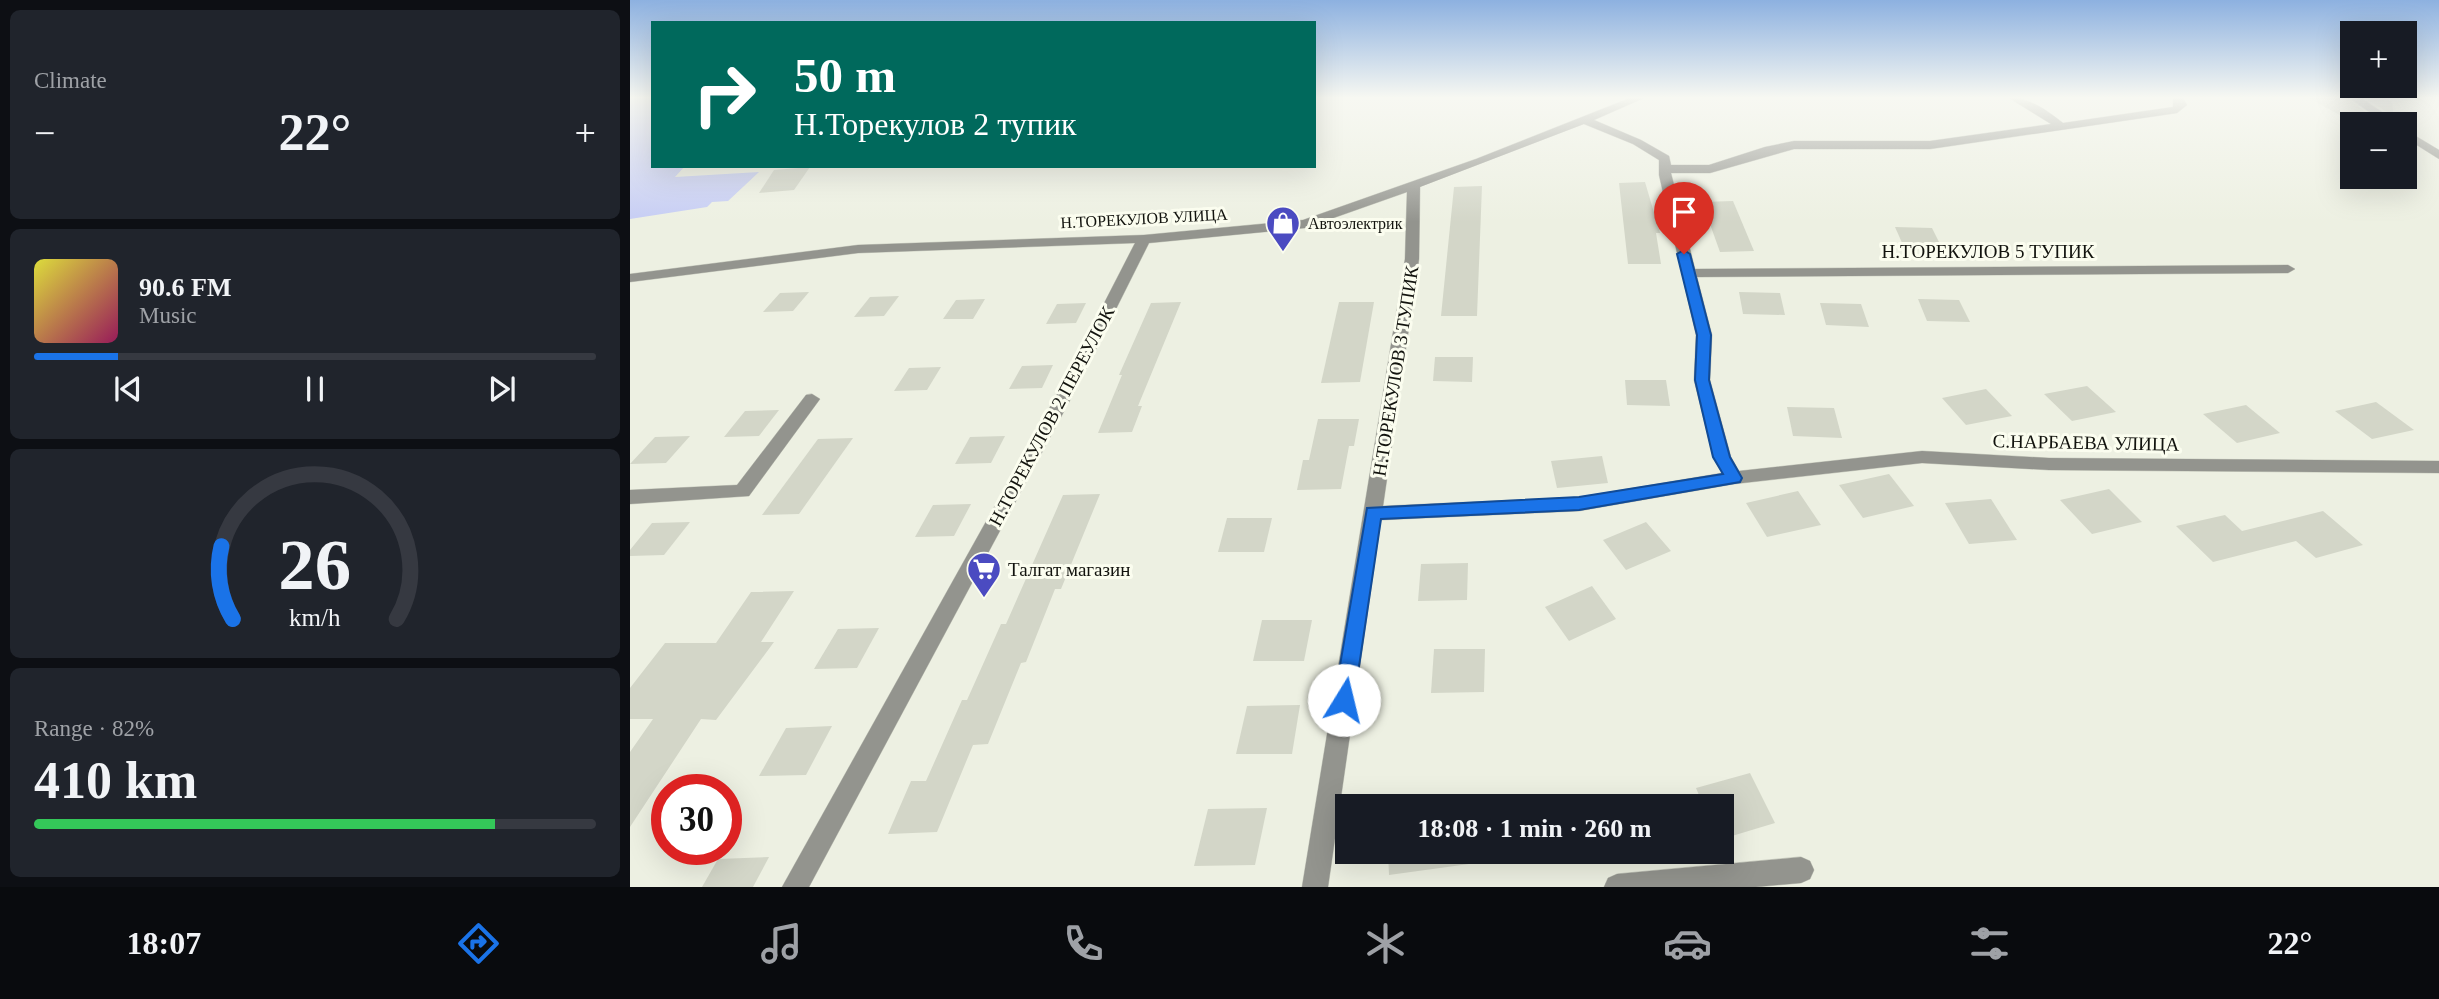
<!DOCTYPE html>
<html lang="en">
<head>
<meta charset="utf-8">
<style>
  :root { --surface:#171b24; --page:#20242c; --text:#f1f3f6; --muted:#9ea1a6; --line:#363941; --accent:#1a73e8 }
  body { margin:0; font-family:"Times New Roman",serif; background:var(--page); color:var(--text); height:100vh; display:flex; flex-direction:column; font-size:26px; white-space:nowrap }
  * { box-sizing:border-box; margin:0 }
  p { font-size:23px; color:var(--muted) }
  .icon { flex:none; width:38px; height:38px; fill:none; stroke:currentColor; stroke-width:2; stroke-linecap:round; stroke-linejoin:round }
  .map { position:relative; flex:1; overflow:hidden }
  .side { display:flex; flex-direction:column; gap:10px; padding:10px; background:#0d0f14; width:630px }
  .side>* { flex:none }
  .guide { position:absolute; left:21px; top:21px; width:665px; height:147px; border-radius:0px; box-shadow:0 7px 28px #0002; background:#00695c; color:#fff; overflow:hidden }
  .controls { position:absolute; left:1710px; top:21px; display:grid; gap:14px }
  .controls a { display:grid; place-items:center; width:77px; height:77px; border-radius:0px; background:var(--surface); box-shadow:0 7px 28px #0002; font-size:35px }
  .speed { position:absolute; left:21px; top:774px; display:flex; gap:14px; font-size:35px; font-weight:700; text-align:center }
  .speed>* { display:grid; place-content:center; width:91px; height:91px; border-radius:50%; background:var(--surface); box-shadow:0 7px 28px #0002; line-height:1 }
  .speed .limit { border:10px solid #d22; background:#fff; color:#111 }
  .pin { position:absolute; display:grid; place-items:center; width:60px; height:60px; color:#fff; margin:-72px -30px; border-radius:50% 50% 50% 0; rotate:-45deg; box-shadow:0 0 7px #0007 }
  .pin .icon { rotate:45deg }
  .me { position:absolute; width:77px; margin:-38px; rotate:9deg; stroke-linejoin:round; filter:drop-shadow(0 0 5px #0008) }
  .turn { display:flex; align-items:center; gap:24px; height:147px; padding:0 28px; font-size:32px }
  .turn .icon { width:91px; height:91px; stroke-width:2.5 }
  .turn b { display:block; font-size:49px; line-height:60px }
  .big { font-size:52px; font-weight:700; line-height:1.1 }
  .side .tile { flex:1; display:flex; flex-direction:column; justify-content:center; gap:10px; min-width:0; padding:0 24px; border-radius:10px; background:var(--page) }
  .side .dial { align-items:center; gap:0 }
  .dial svg { height:182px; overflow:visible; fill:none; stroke:var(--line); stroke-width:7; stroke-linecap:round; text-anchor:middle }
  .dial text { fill:var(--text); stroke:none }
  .song { display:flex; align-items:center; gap:21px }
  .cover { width:84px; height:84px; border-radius:10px; background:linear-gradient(135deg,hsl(60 70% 55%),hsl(330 70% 35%)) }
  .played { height:7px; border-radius:4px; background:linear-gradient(90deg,var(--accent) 15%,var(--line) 15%) }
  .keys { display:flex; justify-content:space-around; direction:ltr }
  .heat { display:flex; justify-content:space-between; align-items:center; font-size:38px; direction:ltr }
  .charge { height:10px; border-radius:5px; background:linear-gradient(90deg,#34c759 82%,var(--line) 0) }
  .trip { position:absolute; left:705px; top:794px; width:399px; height:70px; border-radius:0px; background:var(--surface); box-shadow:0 7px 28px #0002; font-weight:700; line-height:70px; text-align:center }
  .menu { display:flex; height:112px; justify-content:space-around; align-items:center; background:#090b0e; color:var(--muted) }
  .menu .icon { width:49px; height:49px }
  .menu .on { color:var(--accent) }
  .menu b { font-size:32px; color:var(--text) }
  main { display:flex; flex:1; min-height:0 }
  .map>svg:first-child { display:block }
  .green { fill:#c6cdf4 }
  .building { fill:#d3d6c8 }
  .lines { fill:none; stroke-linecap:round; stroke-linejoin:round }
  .street-casing { stroke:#cacdc0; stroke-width:1 }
  .street { fill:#93948e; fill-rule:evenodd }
  .route { fill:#1a73e8; stroke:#114b97; stroke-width:2 }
  .labels { text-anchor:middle; stroke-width:6; stroke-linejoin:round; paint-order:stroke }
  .far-street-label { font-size:16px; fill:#12130e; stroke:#fbfdef }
  .far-poi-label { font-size:16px; fill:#12130e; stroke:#fbfdef; text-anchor:start }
  .street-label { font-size:19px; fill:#12130e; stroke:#fbfdef }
  .poi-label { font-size:19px; fill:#12130e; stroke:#fbfdef; text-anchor:start }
</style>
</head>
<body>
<main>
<section class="side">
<div class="tile"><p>Climate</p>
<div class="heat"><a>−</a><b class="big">22°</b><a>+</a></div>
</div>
<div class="tile">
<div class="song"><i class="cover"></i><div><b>90.6 FM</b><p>Music</p></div></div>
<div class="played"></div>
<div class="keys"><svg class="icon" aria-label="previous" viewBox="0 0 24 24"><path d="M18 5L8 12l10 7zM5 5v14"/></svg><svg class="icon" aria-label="pause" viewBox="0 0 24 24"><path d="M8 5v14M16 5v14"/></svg><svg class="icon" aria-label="next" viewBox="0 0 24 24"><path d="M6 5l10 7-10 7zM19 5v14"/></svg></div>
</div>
<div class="tile dial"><svg viewBox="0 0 100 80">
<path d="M14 69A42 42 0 1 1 86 69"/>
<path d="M14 69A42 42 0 0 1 9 37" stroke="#1a73e8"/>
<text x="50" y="56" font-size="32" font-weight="700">26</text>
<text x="50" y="72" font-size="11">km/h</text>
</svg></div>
<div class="tile"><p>Range · 82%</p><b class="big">410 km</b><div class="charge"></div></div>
</section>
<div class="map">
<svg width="1809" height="887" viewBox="0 0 1809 887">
  <rect width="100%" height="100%" fill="#edf0e2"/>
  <path class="green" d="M0,98H23V166H55L45,177L129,172L98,201L82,202L77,207L0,219Z"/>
  <g class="building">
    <path d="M1679,98H1717L1738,114L1711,116Z"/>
    <path d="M1735,98H1762L1763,112H1757Z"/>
    <path d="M180,167L164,190L129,193L144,170Z"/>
    <path d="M1015,182L1030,233H1026L1031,264H998L989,183Z"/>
    <path d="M852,186L847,316H811L824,187Z"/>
    <path d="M1103,201L1124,251L1090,252L1072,202Z"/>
    <path d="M1265,227L1302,228L1311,246L1273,245Z"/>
    <path d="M179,292L163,311L133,312L150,293Z"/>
    <path d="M1109,292L1150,293L1155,315L1113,314Z"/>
    <path d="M269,296L254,316L224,317L240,297Z"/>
    <path d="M355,299L343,319H313L326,300Z"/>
    <path d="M1288,299L1329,300L1340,322L1297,321Z"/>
    <path d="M551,302L508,406H512L502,432L468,433L492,375H489L521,303Z"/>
    <path d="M709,302H744L730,382L691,383Z"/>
    <path d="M456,303L446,323L416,324L427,304Z"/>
    <path d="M1190,303L1231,304L1239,327L1196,325Z"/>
    <path d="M805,357H843L842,382L803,381Z"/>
    <path d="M423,365L412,388L379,389L392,366Z"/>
    <path d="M311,367L297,390L264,391L279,368Z"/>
    <path d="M995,380H1036L1040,406L997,405Z"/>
    <path d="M1457,386L1486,412L1442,421L1414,394Z"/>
    <path d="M1356,389L1382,416L1336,425L1312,398Z"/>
    <path d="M1746,402L1784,430L1742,439L1705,411Z"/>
    <path d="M1616,405L1650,433L1607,443L1573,414Z"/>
    <path d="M1157,407L1204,408L1212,438L1163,436Z"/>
    <path d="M149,410L129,436L94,437L115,411Z"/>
    <path d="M688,419H729L724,446H719L711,489L667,490L673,460H679Z"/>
    <path d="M60,436L36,463L0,464L25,437Z"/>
    <path d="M375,436L361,463L325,464L340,437Z"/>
    <path d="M223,438L169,514L132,515L188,439Z"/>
    <path d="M972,456L978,483L927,488L921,461Z"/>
    <path d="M1259,474L1284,506L1233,518L1209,485Z"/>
    <path d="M1479,489L1512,522L1462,534L1430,500Z"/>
    <path d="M1168,491L1191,525L1137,537L1116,503Z"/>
    <path d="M470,494L431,589H425L396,662L391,663L358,744L343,745L307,832L258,834L281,781H296L332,700H337L371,624H376L433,495Z"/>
    <path d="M1361,499L1387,540L1339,544L1315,503Z"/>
    <path d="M341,504L324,536L285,537L303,505Z"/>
    <path d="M1693,511L1733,545L1686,558L1666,541L1583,562L1546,526L1595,515L1612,531Z"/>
    <path d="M597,518H642L634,552H588Z"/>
    <path d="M60,522L34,555L0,556V550L22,523Z"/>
    <path d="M1016,522L1041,551L996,570L973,540Z"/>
    <path d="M838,563L837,600L788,601L791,564Z"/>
    <path d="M962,586L986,619L939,641L915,607Z"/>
    <path d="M164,591L131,642H144L86,720L71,719L0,827V752L23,719H0V688L35,643H86L121,592Z"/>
    <path d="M632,620H682L674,661H623Z"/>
    <path d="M249,628L227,668L184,669L208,629Z"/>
    <path d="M804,649H855L854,692L801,693Z"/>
    <path d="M670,705L662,754H606L617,706Z"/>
    <path d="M202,726L176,775L129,776L156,728Z"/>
    <path d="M1120,773L1145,823L1092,839V807H1074L1066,788Z"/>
    <path d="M637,808L625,865L564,866L578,809Z"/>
    <path d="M758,852H838L839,864L759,875Z"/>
    <path d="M139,857L123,887H72L88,859Z"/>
  </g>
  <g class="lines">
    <g class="street-casing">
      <g id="street">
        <path d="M1000,98H1014L964,120L1011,140L1039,156L1041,165H1079L1135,147L1164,141H1300L1421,124L1379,98C1401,98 1416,110 1433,123L1543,107V98H1553L1557,105L1547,113L1300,149H1164L1080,173H1041L1065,269L1658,265L1665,269L1658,273L1067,277L1082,335L1080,380L1101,457L1109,471L1292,451L1419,458L1809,461V473L1419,470L1292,463L1104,484L949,511L751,520L698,887H672L775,259L777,192L675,228L519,243L446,389L179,887H152L430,389L505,243L228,253L0,282V274L228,245L514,235L673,220L846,159ZM954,124L1003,144L1029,160V175L1066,335L1064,380L1083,457L1092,473L949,497L753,506L789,259L790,187Z"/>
        <path d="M1719,98H1731L1770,124H1757Z"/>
        <path d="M1774,129L1809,150V159L1774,137Z"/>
        <path d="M182,394L190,399L119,496L0,504V490L107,485L176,395Z"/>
        <path d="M1171,857L1180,861L1184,870L1180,879L1171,883L1126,887H974L978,878L987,874Z"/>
      </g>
    </g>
    <use href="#street" class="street"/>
  </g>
  <linearGradient id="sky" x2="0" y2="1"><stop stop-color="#8db1e0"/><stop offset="0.44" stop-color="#f7f8f2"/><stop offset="1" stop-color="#f7f8f2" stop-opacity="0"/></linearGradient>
  <rect width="1809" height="222" fill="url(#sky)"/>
  <path class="route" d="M1054,250L1060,254L1081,335L1079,380L1100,457L1112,478L1110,482L949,510L751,519L724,700L721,706L714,709L707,706L704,700L737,508L949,497L1093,474L1083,457L1065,380L1067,335L1047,254Z"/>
  <defs>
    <g id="shop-pin" transform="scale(1.75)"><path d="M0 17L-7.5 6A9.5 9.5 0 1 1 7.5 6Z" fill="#4b4bc1" stroke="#fbfdef"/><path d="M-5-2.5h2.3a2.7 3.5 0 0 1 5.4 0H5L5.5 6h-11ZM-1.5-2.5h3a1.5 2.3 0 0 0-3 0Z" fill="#fff"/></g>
    <g id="supermarket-pin" transform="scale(1.75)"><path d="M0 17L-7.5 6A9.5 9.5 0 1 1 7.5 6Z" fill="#4b4bc1" stroke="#fbfdef"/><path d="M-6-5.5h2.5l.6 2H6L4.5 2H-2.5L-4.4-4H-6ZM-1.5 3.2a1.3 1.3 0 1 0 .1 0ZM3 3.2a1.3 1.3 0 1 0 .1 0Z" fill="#fff"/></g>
  </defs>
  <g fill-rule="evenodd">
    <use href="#shop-pin" x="653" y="223"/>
    <use href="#supermarket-pin" x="354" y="569"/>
  </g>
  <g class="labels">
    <g class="far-street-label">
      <text transform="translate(514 218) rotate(-3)" y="6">Н.ТОРЕКУЛОВ УЛИЦА</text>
    </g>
    <g class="far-poi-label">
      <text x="678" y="229">Автоэлектрик</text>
    </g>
    <g class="street-label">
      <text x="1358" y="258">Н.ТОРЕКУЛОВ 5 ТУПИК</text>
      <text transform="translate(765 371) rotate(-81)" y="7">Н.ТОРЕКУЛОВ 3 ТУПИК</text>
      <text transform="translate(421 416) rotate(-62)" y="7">Н.ТОРЕКУЛОВ 2 ПЕРЕУЛОК</text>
      <text transform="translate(1456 442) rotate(1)" y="7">С.НАРБАЕВА УЛИЦА</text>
    </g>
    <g class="poi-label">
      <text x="378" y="576">Талгат магазин</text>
    </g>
  </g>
</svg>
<div class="controls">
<a>+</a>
<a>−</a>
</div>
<div class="speed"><div class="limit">30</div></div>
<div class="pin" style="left:1054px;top:254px;background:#d93025"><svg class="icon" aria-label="arrive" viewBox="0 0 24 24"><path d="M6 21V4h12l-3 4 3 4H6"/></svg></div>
<svg class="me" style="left:714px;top:700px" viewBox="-20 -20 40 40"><circle r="19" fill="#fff"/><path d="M0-13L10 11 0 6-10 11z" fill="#1a73e8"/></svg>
<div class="trip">18:08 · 1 min · 260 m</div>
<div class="guide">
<div class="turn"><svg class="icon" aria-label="right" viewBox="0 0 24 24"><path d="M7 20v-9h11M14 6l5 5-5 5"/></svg><div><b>50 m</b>Н.Торекулов 2 тупик</div></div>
</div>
</div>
</main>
<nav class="menu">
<b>18:07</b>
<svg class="icon on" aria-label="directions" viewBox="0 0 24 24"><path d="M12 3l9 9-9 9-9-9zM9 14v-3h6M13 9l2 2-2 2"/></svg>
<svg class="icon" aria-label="music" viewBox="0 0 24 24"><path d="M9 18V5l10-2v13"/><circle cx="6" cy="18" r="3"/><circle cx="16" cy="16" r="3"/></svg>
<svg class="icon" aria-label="phone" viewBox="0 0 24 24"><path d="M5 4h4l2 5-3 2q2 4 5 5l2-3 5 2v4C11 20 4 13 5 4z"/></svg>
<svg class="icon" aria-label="climate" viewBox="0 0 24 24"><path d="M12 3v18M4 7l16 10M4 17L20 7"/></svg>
<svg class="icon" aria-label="car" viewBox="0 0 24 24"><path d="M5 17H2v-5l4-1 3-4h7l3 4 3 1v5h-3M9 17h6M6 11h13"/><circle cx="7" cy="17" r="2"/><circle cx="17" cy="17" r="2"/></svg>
<svg class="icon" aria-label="filters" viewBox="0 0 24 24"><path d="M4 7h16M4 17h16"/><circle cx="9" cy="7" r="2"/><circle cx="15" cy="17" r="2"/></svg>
<b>22°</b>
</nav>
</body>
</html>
